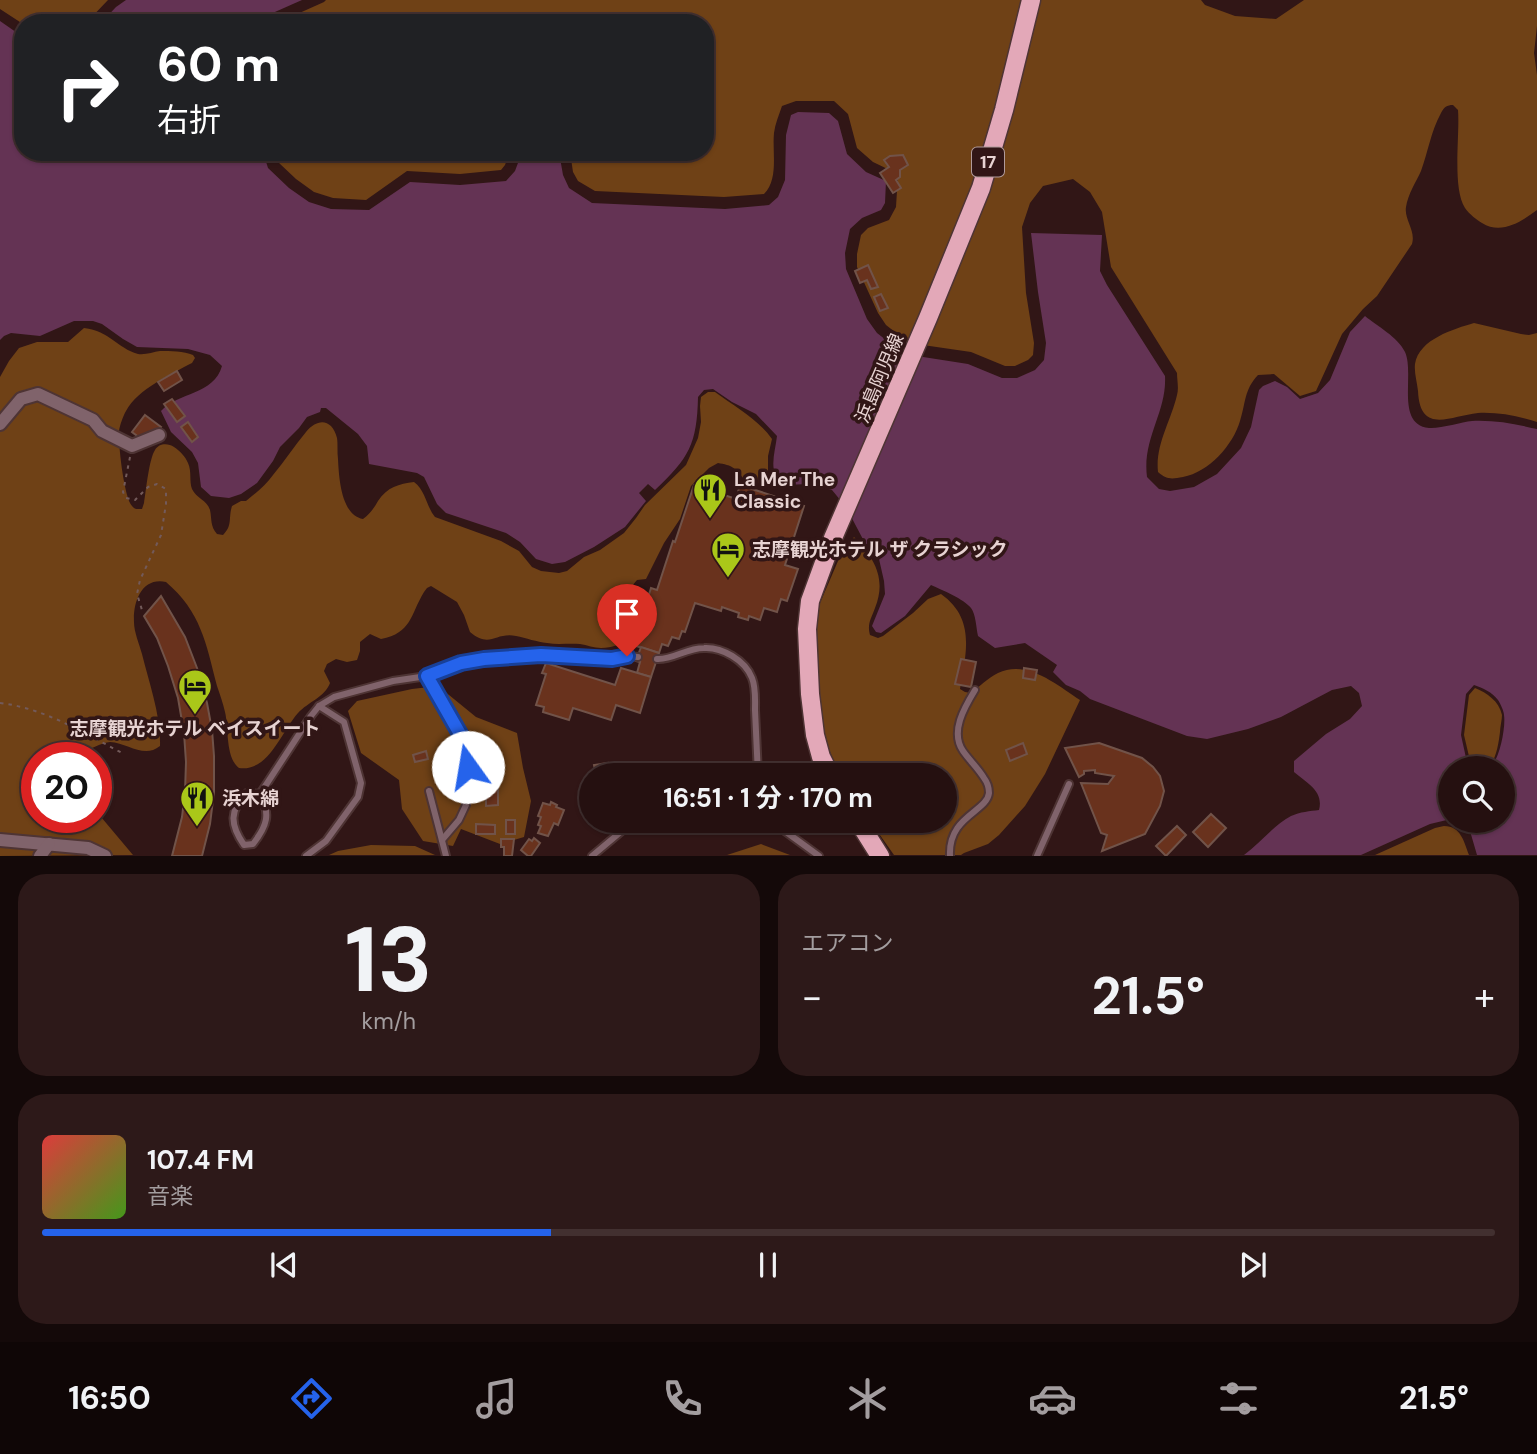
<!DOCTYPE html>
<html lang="ja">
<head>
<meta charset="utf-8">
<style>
  :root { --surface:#251010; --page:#2d1919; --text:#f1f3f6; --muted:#a39d9f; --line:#423030; --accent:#2563eb }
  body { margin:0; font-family:"DM Sans","Noto Sans JP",sans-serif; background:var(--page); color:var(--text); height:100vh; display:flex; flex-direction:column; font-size:26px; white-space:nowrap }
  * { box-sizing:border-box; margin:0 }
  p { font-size:23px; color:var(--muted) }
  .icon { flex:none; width:38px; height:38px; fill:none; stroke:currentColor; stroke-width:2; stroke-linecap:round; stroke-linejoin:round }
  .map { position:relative; height:856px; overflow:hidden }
  .sheet { display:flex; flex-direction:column; gap:18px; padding:18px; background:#140909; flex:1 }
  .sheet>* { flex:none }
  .banner { position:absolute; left:14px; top:14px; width:700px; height:147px; border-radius:28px; box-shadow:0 2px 5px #0004,0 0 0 2px var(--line); background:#202124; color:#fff; overflow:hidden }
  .controls { position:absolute; left:1438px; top:756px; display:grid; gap:14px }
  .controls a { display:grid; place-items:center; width:77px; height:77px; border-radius:50%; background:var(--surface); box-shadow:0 2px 5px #0004,0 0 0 2px var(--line); font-size:35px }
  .speed { position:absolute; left:21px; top:742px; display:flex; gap:14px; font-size:35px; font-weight:700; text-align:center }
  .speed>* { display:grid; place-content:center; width:91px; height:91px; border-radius:50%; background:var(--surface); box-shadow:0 2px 5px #0004,0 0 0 2px var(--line); line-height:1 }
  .speed .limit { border:10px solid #d22; background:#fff; color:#111 }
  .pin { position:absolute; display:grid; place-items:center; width:60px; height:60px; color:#fff; margin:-72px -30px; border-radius:50% 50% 50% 0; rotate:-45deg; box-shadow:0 0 7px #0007 }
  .pin .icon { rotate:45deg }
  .me { position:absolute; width:77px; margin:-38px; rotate:347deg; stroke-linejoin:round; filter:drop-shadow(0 0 5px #0008) }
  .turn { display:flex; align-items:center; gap:24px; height:147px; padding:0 28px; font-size:32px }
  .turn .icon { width:91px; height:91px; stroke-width:2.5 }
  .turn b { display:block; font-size:49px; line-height:60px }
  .big { font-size:52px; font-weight:700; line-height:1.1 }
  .sheet .card { flex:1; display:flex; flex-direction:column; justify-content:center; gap:10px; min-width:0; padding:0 24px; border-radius:28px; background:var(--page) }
  .sheet .dial { align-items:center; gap:0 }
  .dial b { font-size:91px; line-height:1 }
  .song { display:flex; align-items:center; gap:21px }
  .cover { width:84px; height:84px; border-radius:10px; background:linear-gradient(135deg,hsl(0 70% 55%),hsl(100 70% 35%)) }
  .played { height:7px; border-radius:4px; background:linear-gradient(90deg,var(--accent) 35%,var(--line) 35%) }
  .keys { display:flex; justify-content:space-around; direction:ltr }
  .heat { display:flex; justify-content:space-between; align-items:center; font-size:38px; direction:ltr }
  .sheet .tiles { flex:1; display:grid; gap:18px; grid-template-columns:1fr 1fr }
  .card:last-child { grid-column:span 2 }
  .trip { position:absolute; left:579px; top:763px; width:378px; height:70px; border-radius:35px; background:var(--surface); box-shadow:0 2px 5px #0004,0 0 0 2px var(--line); font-weight:700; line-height:70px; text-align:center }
  .tabs { display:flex; height:112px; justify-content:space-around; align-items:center; background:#0f0606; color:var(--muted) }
  .tabs .icon { width:49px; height:49px }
  .tabs .active { color:var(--accent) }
  .tabs b { font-size:32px; color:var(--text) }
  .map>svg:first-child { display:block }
  .forest { fill:#6f4116 }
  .water { fill:#643354 }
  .building { fill:#69321d; stroke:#715349; stroke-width:2 }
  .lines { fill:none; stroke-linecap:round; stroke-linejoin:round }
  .service-casing { stroke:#4e3434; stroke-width:10 }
  .minor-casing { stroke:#4e3434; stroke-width:16 }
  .primary-casing { stroke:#4e3434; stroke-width:21 }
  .path { stroke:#735a5a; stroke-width:2; stroke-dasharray:3.5 5; stroke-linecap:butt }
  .service { stroke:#80636b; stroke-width:6 }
  .minor { stroke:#80636b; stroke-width:12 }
  .primary { stroke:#e3a8b8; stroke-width:18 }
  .route-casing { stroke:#184099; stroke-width:18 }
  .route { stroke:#2563eb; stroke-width:12 }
  .labels { text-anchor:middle; stroke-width:7; stroke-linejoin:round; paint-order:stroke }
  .shield { fill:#311616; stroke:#b09a9a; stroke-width:2 }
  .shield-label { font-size:18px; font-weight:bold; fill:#e7d3d2 }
  .street-label { font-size:19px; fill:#e7d3d2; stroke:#311616 }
  .poi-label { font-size:19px; font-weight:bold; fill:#e7d3d2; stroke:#311616; text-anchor:start }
</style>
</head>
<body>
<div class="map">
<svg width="1537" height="856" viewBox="0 0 1537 856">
  <rect width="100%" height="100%" fill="#311616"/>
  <g class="forest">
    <path d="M0,0H108L86,23H23V24L0,9Z"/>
    <path d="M326,0H1201L1205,5L1235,16L1276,19L1304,0H1537V26L1534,53L1537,75V210C1521,222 1501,235 1482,223C1477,220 1469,214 1465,208C1452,188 1460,135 1458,110L1453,105C1447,105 1444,107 1441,113C1431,131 1428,152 1421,171C1416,182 1408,194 1406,207C1404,220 1416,230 1412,244L1377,296L1363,309L1342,334L1316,391L1300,396L1274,374L1258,375C1244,390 1246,402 1240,421C1233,445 1209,472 1183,477C1172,479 1167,480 1158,472C1155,445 1171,421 1177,395C1179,388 1177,380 1177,373L1111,267L1102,212L1090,192L1073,179L1043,186L1030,203L1022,227L1026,293L1034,343L1033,355L1028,360L1015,366H1005L971,352L909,343L886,325L878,313L857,267V254L861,235L868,228L889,220L896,207L898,174L873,162L857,148L848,114L834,101H796L782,106C779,115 775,124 774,133C772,152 779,179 764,194L724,197L595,191L578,181L573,172L570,152H705V23H277L324,2Z"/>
    <path d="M274,152H510L505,165L501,170L460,174L407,171L366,200L333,198L314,192L296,179L278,162Z"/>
    <path d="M1474,323L1521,334L1529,335L1537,333V422C1518,416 1498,412 1478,413C1450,416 1420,435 1418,391C1417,382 1414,372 1415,364C1419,339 1454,329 1474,323Z"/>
    <path d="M84,328C110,331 117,348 138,354C146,355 153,352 160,351C170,351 184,351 193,355L195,358L192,363C171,374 138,389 126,411C123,416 120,425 119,431C118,443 124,498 132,506C135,510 137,509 142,509L144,503C146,491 149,459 155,450C159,443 168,443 174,447C180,451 185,456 188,463C192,472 189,481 192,489C196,498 207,500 210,510C212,519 210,526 217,534L223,535C233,525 228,519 232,506L241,501H246C256,493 266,485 273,475C285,461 294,446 306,432C317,418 332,418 337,438C338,444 337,452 338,459C339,478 341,515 363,519C370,514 374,508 378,501C387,487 399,484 414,482C426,491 426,506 435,517L501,541L519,551L532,567L541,571L559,573L567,571L584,557L600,550L624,533L636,518L645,505L686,465L698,438L701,422L700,406L701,397L708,392H715C735,407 757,418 772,439L768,456V475L761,482L753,485C743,481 742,475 735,469C730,465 724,464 718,463L709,468L691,486L680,519L664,543L646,579L637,580L627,592C633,618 639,647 601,648C594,648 587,645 580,644C569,643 558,645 547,643C537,642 526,638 516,636C495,632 490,649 470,632L464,615L457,602L431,586L427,588L424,592C410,615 412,633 381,639L370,634L360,642V651L357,660L347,662L336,659L327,664L324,671L330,683C325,697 308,702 298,713C281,732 269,772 239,768C225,757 229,728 225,712C223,703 220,695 217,686C206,643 201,612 166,582C142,577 133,601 134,622C134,632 139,643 142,654C149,683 161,715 160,746C144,759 128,743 110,742C103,742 86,751 78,754V758H37V817H96V811L133,855L0,856V377L9,361L19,348L37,342H68Z"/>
    <path d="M854,537C874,558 887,578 875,608C871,619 867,624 870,635L878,638L883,636L913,613L928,599L941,594C976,619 966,653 960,689L965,692L971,693C980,686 988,678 998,673C1027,659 1057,685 1080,700L1045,774L1025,806L999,835L988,844L964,853L961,855H894L870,821H945V775H840L821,731L812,661L817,610L838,561Z"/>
    <path d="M438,686L476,717L517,733L523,768L531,801L524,837L500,844L461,829L453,846L423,841L402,809L399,780L361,753L348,711L357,701L412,689Z"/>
    <path d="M1475,688C1487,693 1499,701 1502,715C1502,720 1500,727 1500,732C1498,748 1494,779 1471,765L1464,735L1469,695Z"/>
    <path d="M1444,826C1461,826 1464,842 1469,855H1375L1435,828Z"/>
    <path d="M761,844L790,855H726H727Z"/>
    <path d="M371,845L415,846L435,855H329L338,851Z"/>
  </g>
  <g class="water">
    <path d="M126,0H302L250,23H101L116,7Z"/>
    <path d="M0,21L23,37V152H263L268,168L289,188L309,202L331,209L369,210L410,182L460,185L506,181L515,171L522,152H559L563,175L569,188L592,203L725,209L769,205L778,197L785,180L786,135L791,115L798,112L829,113L838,121L847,154L866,172L886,181L885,203L881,210L862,218L850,229L845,253L846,269L867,319L877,333L904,354L968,364L1002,378H1017L1035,370L1044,360L1046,343L1038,292L1031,233L1102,235L1100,271L1107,285L1165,376C1167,412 1142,438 1147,477L1159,489L1170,491L1194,487L1217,474L1241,448L1251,427L1259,390L1263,386L1275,381L1287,387L1300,399L1318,393L1330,380L1350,332L1365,316C1377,326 1398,337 1405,352C1415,374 1395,424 1429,428C1440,429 1461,422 1472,421C1495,420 1515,424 1537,429V855H1477L1470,831L1457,821H1503V768H1490C1499,761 1506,728 1504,715C1504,711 1500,703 1498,700C1492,692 1483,688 1474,685L1466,694L1461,735L1468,767L1471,768H1451V819L1430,824L1361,855H1244C1260,843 1274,825 1291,816C1300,812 1310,811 1319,810C1324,791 1307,783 1294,772V761L1326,734L1350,719L1362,706L1359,693L1351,686L1332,690L1281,717L1248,729L1207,739L1187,736L1090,699L1080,691L1066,685L1053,672L1057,665L1025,643L995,648L978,636C976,627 976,615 971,608C964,599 942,590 931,585L905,616L881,633L876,632L872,626L885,594L884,581L879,559L866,545L846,507L832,490L811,484L781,485C768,470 775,453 777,436L756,414L732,402L713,389L704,390L698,397C697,444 689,458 655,490L648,484L639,493L646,501L625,527L594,547L565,562L552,564L536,559L520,542L506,533L446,513L437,504L424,477L417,473L369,464L367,446L358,434L326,408H321L320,412L307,417L299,428L280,447L273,461L257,483L241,494L229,498L211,496L201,487L198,463L192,452L171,432L161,411C178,392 214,395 222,366L210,355L188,349L137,347L123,339L102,324L93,321H74L40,336L11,333L4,336L0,340Z"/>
  </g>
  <g class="building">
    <path d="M903,155L908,165L900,170V177L896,180L901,188L893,193L880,173L889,167L884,160L890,156Z"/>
    <path d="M868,265L878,287L871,289L867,280L860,283L855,271Z"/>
    <path d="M881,294L888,308L880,311L874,297Z"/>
    <path d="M177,371L182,380L164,391L158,382Z"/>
    <path d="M172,399L185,416L177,422L164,404Z"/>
    <path d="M145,415L161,427L148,444L132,432Z"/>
    <path d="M188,422L198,437L192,442L181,427Z"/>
    <path d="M694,485L736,499L740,485L804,506L785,565L798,569L787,601L781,599L777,612L764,608L760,620L749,616L748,620L738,617L739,613L722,607L721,611L695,603L685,632L682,631L679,639L672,637L668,646L662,644L659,653L633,645L651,588L657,590L673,541L675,542Z"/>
    <path d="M161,596L185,637L197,668L207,703L212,730L214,756V792L210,824L202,856H172L182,817L185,792L186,762L184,733L178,698L168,666L157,638L144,616Z"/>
    <path d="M641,647L659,653L651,677L637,673L640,662L636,661Z"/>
    <path d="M961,659L976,662L971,687L955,684Z"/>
    <path d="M546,663L615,685L621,668L651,677L640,713L616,705L611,720L573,708L569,720L543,712L544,707L536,705L546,674L542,673Z"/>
    <path d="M1024,668L1037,670L1035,680L1023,678Z"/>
    <path d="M1023,743L1027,754L1010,761L1006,750Z"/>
    <path d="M1099,743L1142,758L1153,767L1160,776L1164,791L1160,806L1145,834L1102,851L1107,835L1101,833L1081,783L1108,784L1114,776L1095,773V770L1084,771V774L1079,777L1065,748Z"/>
    <path d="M426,751L428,759L415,762L413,755Z"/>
    <path d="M608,763L609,769L595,770L594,765Z"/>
    <path d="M486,786H498V805L486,806Z"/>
    <path d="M551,802L557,805L556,807L564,810L558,825L554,823L548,836L538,833L541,826L538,825L541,817L538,816L543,803L550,805Z"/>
    <path d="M1211,814L1226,828L1208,847L1193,832Z"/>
    <rect x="506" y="820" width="9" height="14"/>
    <path d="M476,824L495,825V834H476Z"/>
    <path d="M1177,826L1186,835L1166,856L1156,846Z"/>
    <path d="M534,838L540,843L531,856H528L521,850L529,839L532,841Z"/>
    <path d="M501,839H514L512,856H504V847H501Z"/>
  </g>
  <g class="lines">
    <g class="service-casing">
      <g id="service">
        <path d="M657,659C673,660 686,648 704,648C722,647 745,660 752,678C756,688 755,700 755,710C756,732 757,754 758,775"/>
        <path d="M427,676L468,748L466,805L459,820L442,840"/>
        <path d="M429,791L446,856"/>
        <path d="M260,794L247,793C229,810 230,825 244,845L253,844C267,826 271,814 260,794L311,716L319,706L334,697L393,681L427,676L461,663L484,659L541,655L612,659L627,656L638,657"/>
        <path d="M771,821L819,856"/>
        <path d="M306,856L326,841L358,797L361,783L344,722L319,706"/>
        <path d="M592,856L629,825"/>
        <path d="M950,856C948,816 987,812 989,793C989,787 987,782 984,778C978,768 970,761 963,751C950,732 964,708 975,690"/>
        <path d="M1037,856L1069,784"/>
      </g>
    </g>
    <g class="minor-casing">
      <g id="minor">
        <path d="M0,424L21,399L38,394L93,420L102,431L132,446L159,435"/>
        <path d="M0,840L88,848L105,856"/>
        <path d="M40,856L49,844"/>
      </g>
    </g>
    <g class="primary-casing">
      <g id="primary">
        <path d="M830,775L821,757L815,735L810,694L807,629L810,601L833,538L928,318L981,188L1004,110L1031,0"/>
        <path d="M858,821L880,856"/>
      </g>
    </g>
    <g class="path">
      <path d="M130,457L123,492L126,498L135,500L148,487L157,484L166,489V504L161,535L140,580L137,594L142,610"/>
      <path d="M0,703C44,708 84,733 122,753"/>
    </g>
    <use href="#service" class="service"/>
    <use href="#minor" class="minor"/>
    <use href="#primary" class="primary"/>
  </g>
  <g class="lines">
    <g class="route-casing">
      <path id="route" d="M468,767V748L427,676L461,663L484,659L541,655L612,659L627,656"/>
    </g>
    <use href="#route" class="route"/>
  </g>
  <defs>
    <g id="restaurant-pin" transform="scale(1.75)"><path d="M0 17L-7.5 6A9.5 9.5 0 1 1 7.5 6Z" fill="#aac719" stroke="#311616"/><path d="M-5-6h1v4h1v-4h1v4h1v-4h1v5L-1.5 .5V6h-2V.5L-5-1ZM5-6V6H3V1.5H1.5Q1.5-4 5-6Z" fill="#111"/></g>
    <g id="hotel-pin" transform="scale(1.75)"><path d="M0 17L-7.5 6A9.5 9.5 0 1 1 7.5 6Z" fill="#aac719" stroke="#311616"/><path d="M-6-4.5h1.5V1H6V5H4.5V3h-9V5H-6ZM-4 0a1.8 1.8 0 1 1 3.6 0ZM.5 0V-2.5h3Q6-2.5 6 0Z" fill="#111"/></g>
  </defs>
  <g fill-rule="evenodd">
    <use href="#restaurant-pin" x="710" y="490"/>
    <use href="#hotel-pin" x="728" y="549"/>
    <use href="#hotel-pin" x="195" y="686"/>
    <use href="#restaurant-pin" x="197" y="798"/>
  </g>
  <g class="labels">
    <rect class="shield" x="972" y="147.5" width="32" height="29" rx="5"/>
    <g class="shield-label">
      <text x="988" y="168">17</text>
    </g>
    <g class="street-label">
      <text transform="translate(879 378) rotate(-67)" y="7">浜島阿児線</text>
    </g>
    <g class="poi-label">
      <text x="734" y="486">La Mer The<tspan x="734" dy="22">Classic</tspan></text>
      <text x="752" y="556">志摩観光ホテル ザ クラシック</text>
      <text x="195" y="735" text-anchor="middle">志摩観光ホテル ベイスイート</text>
      <text x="222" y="805">浜木綿</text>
    </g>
  </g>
</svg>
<div class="controls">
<a><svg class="icon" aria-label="search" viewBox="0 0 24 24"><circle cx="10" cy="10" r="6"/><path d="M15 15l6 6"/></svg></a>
</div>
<div class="speed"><div class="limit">20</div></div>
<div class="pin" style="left:627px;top:656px;background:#d93025"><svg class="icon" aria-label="arrive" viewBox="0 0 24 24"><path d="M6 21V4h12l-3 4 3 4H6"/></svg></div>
<svg class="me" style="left:468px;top:767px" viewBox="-20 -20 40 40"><circle r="19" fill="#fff"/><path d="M0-13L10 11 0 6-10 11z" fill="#2563eb"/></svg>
<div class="trip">16:51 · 1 分 · 170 m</div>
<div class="banner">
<div class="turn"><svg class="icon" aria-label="right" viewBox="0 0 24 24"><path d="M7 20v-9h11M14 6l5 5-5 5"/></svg><div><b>60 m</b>右折</div></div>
</div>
</div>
<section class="sheet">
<div class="tiles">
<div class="card dial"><b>13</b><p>km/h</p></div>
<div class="card"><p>エアコン</p>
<div class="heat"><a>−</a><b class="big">21.5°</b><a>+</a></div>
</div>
<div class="card">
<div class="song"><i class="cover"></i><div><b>107.4 FM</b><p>音楽</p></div></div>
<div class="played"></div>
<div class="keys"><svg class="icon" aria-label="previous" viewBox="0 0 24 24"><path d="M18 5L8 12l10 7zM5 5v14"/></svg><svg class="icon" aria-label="pause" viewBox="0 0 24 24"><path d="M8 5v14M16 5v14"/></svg><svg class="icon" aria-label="next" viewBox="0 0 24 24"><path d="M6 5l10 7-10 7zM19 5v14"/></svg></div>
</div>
</div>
</section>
<nav class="tabs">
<b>16:50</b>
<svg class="icon active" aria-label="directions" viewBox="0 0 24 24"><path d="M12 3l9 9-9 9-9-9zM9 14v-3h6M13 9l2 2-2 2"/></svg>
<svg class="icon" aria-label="music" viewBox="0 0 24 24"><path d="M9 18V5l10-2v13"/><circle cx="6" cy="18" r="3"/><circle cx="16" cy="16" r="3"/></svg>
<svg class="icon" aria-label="phone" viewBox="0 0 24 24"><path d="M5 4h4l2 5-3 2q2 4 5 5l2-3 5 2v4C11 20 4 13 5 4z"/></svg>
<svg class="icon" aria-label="climate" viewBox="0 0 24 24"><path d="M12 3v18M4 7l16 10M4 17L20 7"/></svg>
<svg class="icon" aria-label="car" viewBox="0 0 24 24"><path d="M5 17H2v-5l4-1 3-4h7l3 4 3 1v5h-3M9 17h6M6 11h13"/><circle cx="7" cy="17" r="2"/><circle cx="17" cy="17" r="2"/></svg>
<svg class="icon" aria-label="filters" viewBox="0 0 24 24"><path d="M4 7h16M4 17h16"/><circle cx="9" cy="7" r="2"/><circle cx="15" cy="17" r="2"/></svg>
<b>21.5°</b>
</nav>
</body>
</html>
